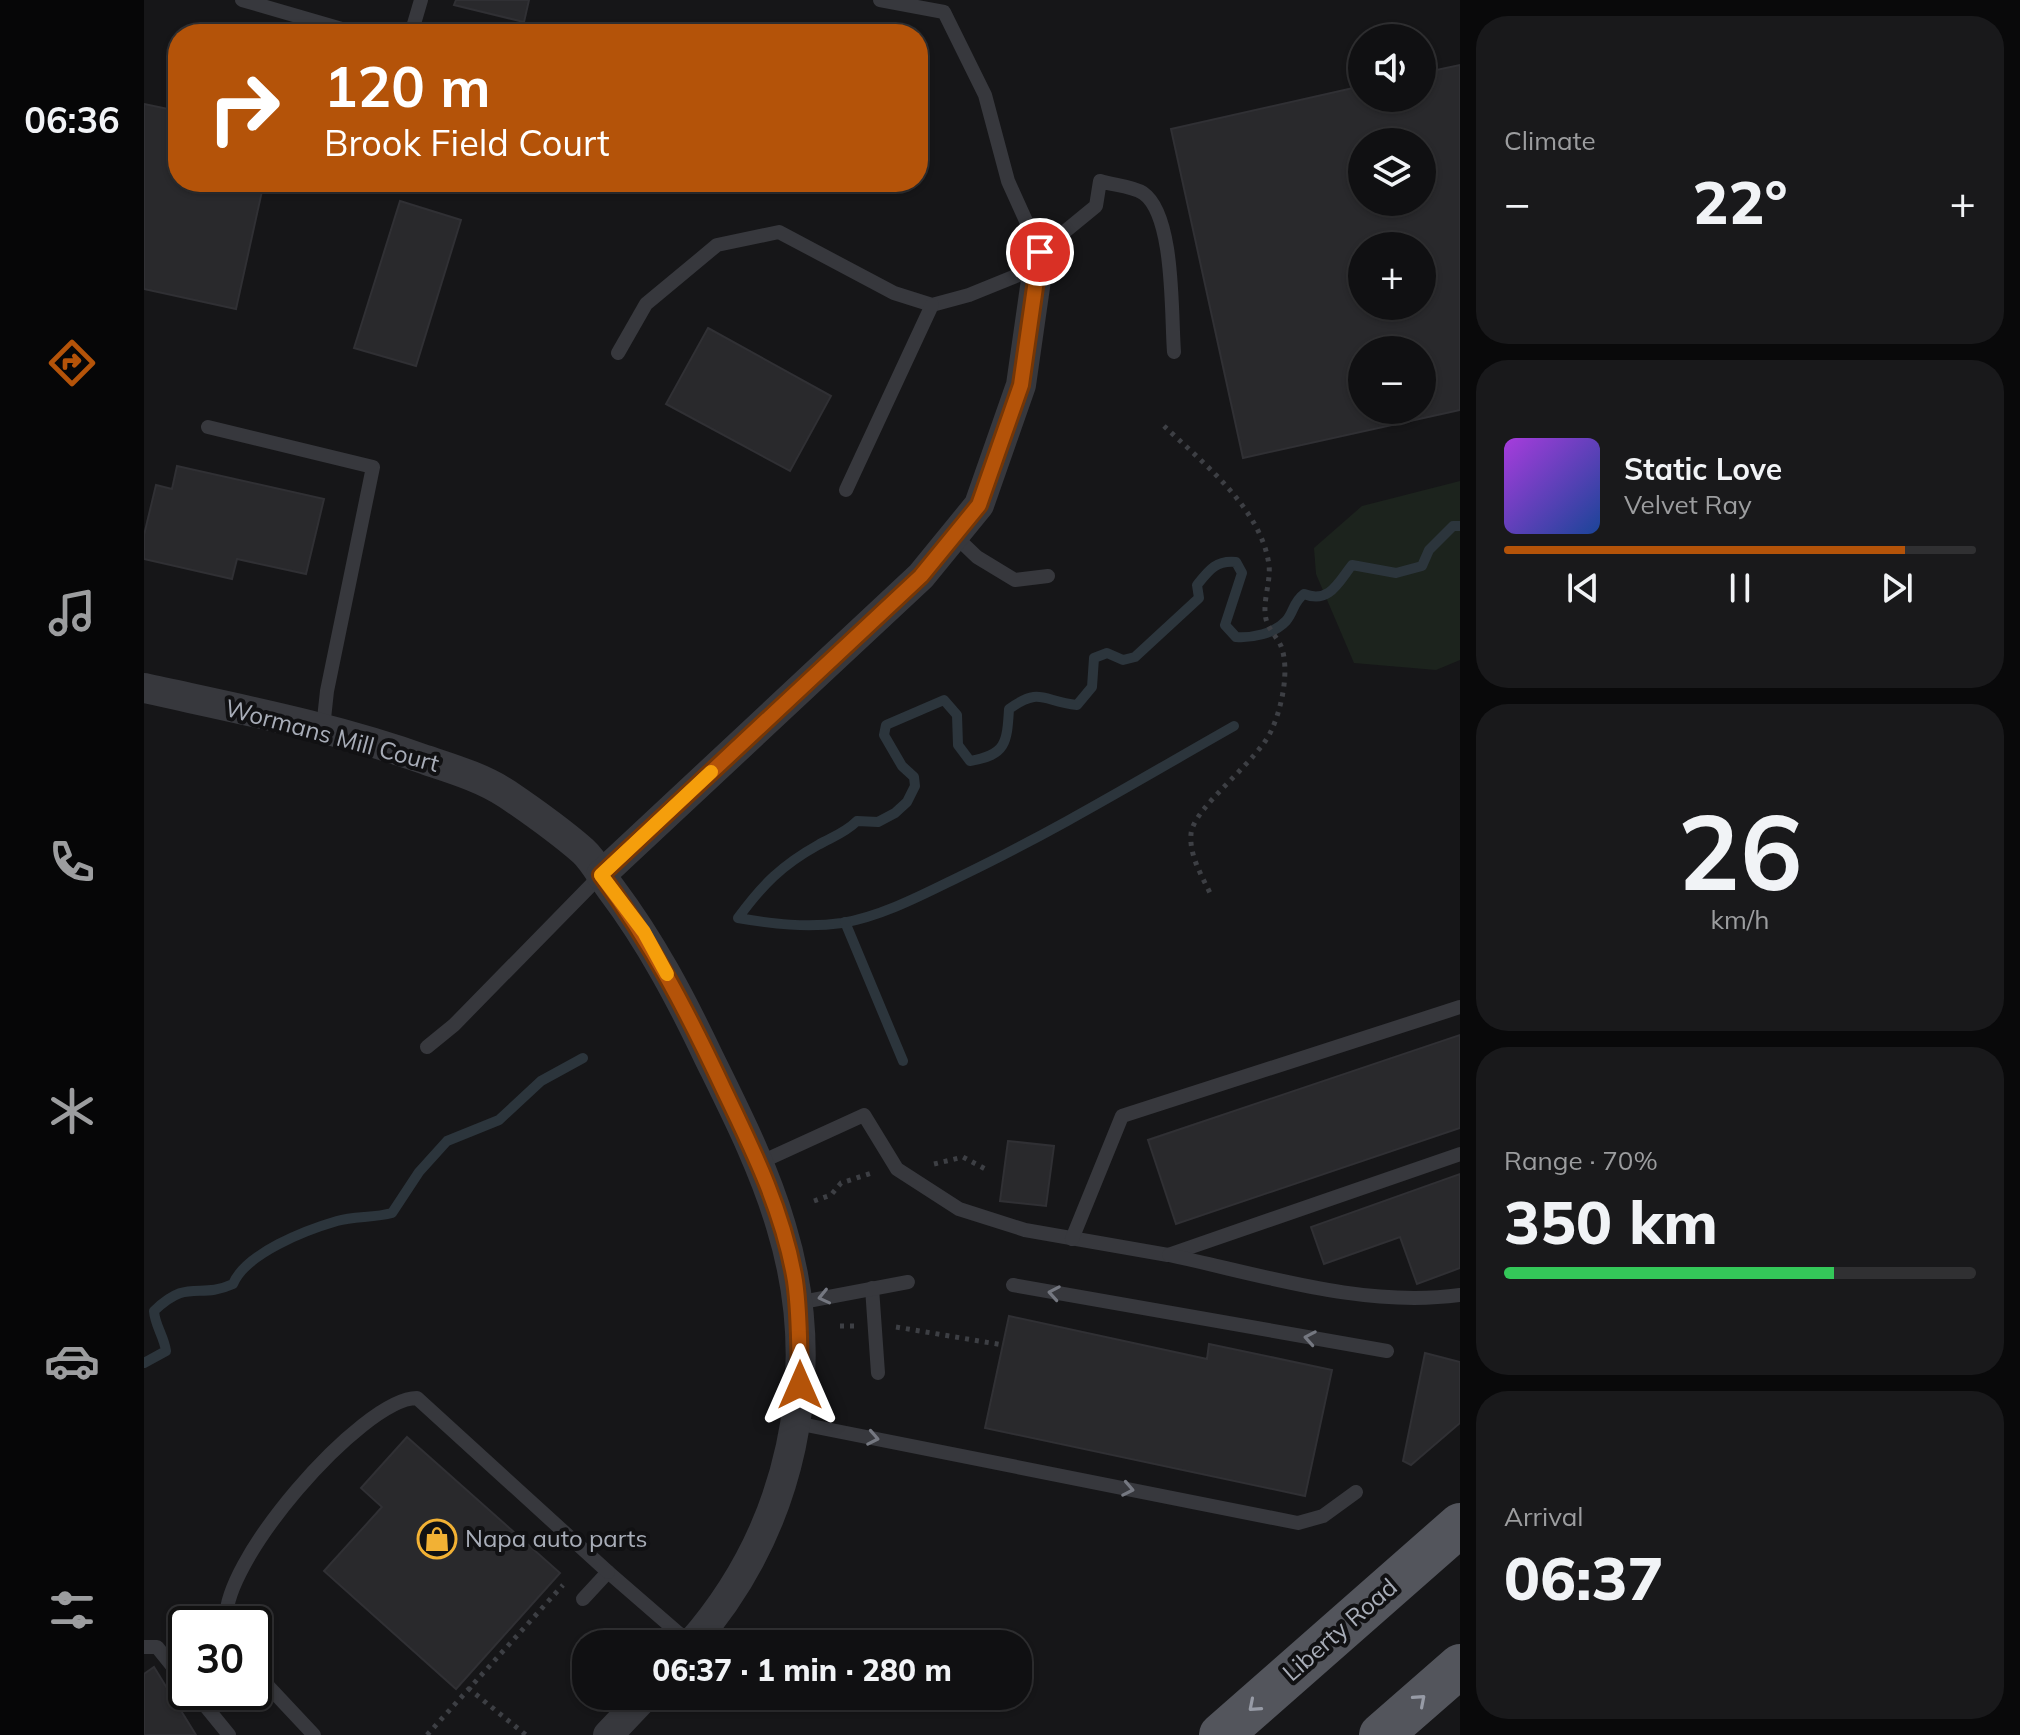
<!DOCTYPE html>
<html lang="en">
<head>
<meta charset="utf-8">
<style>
  :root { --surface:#101012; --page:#19191b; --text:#f1f3f6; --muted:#9c9d9f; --line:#303032; --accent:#b45309 }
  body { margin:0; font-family:Mulish,sans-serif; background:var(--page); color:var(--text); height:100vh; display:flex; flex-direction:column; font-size:30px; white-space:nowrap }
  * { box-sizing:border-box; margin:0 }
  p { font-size:26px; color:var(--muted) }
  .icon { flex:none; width:44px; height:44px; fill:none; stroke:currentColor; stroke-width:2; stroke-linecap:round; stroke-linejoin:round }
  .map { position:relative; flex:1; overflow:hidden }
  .sheet { display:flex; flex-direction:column; gap:16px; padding:16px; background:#09090a; width:560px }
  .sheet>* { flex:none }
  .banner { position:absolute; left:24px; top:24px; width:760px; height:168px; border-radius:32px; box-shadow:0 2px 6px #0004,0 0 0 2px var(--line); background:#b45309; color:#fff; overflow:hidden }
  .tools { position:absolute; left:1204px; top:24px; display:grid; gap:16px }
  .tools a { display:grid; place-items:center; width:88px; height:88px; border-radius:50%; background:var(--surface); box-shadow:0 2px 6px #0004,0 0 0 2px var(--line); font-size:40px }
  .speed { position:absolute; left:24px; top:1606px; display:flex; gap:16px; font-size:40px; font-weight:700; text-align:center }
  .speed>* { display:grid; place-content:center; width:104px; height:104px; border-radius:50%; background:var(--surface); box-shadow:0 2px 6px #0004,0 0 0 2px var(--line); line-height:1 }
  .speed .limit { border:4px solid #111; border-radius:12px; background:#fff; color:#111 }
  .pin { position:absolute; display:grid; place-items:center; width:68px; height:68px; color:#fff; margin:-34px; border:4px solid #fff; border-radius:50%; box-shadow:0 2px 8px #0007 }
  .me { position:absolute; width:88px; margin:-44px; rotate:0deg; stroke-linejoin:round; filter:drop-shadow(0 0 6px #0008) }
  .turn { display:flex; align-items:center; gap:28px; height:168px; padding:0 24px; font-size:36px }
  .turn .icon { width:104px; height:104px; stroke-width:2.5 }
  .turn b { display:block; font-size:56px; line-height:68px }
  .big { font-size:60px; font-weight:800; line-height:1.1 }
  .sheet .card { flex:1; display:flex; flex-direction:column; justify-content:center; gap:12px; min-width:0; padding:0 28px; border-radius:32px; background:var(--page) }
  .sheet .dial { align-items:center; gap:0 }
  .dial b { font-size:104px; line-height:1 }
  .song { display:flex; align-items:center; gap:24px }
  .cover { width:96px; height:96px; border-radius:12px; background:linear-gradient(135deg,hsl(280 70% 55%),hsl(220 70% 35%)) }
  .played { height:8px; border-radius:4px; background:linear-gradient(90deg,var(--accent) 85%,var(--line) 85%) }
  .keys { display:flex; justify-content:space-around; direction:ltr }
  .heat { display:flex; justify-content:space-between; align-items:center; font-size:44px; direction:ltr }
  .charge { height:12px; border-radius:6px; background:linear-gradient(90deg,#34c759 70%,var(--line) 0) }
  .trip { position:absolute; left:428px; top:1630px; width:460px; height:80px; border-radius:32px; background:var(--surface); box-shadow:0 2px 6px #0004,0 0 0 2px var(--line); font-weight:800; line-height:80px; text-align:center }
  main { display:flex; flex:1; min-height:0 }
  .tab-bar { display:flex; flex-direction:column; width:144px; justify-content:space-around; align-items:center; background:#060607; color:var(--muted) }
  .tab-bar .icon { width:56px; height:56px }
  .tab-bar .active { color:var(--accent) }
  .tab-bar b { font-size:36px; color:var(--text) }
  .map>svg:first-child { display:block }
  .green { fill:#1c231d }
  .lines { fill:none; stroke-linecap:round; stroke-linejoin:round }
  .stream { stroke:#2c353c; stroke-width:10 }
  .building { fill:#29292c; stroke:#303034; stroke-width:2; fill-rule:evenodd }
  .path { stroke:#3d3f44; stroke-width:5; stroke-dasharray:4 6; stroke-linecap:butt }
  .service { stroke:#37383d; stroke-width:14 }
  .minor { stroke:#37383d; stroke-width:30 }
  .primary { stroke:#53555c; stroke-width:44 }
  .oneway { stroke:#757881 }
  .oneway2 { stroke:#979ba6 }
  .route-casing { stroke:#753606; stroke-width:20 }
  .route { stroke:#b45309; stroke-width:14 }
  .slow { stroke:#f59e0b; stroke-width:14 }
  .labels { text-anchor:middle; stroke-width:8; stroke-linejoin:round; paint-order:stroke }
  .street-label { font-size:24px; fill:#a8adb8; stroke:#111113 }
  .poi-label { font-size:24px; fill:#a8adb8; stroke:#111113; text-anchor:start }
</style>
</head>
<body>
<main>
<nav class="tab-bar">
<b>06:36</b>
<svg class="icon active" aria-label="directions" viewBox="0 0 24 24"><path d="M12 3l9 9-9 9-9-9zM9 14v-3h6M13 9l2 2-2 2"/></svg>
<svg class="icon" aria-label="music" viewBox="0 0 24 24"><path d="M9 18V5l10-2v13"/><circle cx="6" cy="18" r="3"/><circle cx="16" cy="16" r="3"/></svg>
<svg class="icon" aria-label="phone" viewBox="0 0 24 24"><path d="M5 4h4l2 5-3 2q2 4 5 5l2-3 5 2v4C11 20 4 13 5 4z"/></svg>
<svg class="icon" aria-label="climate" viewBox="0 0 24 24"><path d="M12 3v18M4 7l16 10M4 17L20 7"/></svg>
<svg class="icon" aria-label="car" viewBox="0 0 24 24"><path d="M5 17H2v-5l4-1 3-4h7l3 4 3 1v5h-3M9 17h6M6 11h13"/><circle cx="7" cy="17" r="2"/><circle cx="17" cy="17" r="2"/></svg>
<svg class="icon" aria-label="filters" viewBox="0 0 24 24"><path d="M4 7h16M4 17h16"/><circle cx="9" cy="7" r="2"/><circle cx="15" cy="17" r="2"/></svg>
</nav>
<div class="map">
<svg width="1316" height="1735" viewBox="0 0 1316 1735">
  <rect width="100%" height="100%" fill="#161618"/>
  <path class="green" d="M1316,481V660L1292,670L1210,663L1172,574L1170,548L1218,506Z"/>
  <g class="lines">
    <g class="stream">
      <path d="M1090,726C1000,777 911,831 817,876C780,894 739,916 698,923C663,928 629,924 594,918C618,885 638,865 674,845C688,837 701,833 713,821L734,822L751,813L763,802L771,786L770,777L758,766L740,735L742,725L800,700L813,715L814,745L826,761C862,755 863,743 865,709C897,686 899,702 933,705L948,687L950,658L963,653L979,660L991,657L1055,598L1053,585C1065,570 1072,560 1092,562L1098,573L1081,625L1092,637C1108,638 1130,634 1142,621C1150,612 1149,602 1160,594C1185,604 1194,583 1208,565L1252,573L1278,566L1285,550L1309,526H1316"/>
      <path d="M701,922L759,1061"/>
      <path d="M0,1363L22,1351C20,1336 11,1326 10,1311C45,1277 54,1300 89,1284C102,1253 162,1230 193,1221C210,1216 230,1218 248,1213L275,1172L303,1141L355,1120L397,1081L439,1058"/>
    </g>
  </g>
  <g class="building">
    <path d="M312,0H385L380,22L310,5Z"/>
    <path d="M1316,65V410L1099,458L1027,129L1218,86V98H1278V73ZM1218,142H1278V202H1218ZM1218,246H1278V306H1218ZM1218,350H1278V410H1218Z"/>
    <path d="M0,104L34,111V182H120L92,309L0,289Z"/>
    <path d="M256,201L317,220L272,366L210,348Z"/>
    <path d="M564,328L687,396L646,471L522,404Z"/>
    <path d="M33,466L180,499L162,574L93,559L88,579L0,559V535L12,485L28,489Z"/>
    <path d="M1316,1035V1128L1032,1224L1004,1140Z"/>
    <path d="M864,1141L910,1146L902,1206L856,1201Z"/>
    <path d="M1316,1174V1268L1273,1284L1256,1237L1180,1264L1167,1227Z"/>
    <path d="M865,1316L1063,1359L1065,1344L1188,1370L1161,1496L841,1428Z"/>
    <path d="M1281,1353L1316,1362V1423L1267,1465L1259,1461Z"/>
    <path d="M263,1437L416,1573L312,1689L180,1571L238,1507L217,1488Z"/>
    <path d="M10,1667L52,1735H0V1674Z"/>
  </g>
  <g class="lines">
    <g class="path">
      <path d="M1020,426C1059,463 1117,508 1125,565C1127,582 1118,602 1122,619C1124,629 1133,637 1137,646C1146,669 1138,707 1128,729C1115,761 1049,807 1047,834C1045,856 1059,878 1068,897"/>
      <path d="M790,1164L819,1157L845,1171"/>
      <path d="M670,1201L687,1195L697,1183L728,1173"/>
      <path d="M696,1326H711"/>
      <path d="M752,1327L859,1345"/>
      <path d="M324,1688L382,1735"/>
      <path d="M283,1735L419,1585"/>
    </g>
    <g class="service">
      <path d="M98,0L215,34"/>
      <path d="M736,0L800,12L841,95L864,181L896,252L952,206L956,181C968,185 988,186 999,193C1031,215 1027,315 1030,352"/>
      <path d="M267,34L277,0"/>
      <path d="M474,353L502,304L573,245L635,232L750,293L788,305L825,295L894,267"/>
      <path d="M64,427L229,467L183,691L179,728"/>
      <path d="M702,490L788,305"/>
      <path d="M810,535L833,557L871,580L904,576"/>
      <path d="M283,1047L310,1025L457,875"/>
      <path d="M615,1163L720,1115L753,1169L815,1209L881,1230L1024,1255L1316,1154"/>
      <path d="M928,1239L978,1116L1316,1007"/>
      <path d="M1025,1255C1119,1275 1219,1308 1316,1295"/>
      <path d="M869,1285L1243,1351"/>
      <path d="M728,1288L734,1373"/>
      <path d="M653,1303L764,1282"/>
      <path d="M652,1423L1154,1523L1179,1516L1212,1492"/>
      <path d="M439,1599L464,1572L547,1644"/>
      <path d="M83,1624C71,1568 218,1398 273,1398L464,1572"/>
      <path d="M0,1647H13L42,1683"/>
      <path d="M110,1671L170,1735"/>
      <path d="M50,1692L85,1735"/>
    </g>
    <g class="minor">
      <path d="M0,688C95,709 190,727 282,760C309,769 339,778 363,794C388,811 416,831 439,851C450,861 458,877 467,889C507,942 537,999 565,1058C592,1113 620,1168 637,1226C682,1373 648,1529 547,1644"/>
      <path d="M457,875L777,576L835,505L877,385L896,252"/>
      <path d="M464,1735L501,1696"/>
    </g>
    <g class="primary">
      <path d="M1077,1735L1316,1525"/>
      <path d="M1237,1735L1316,1666"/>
    </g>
  </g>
  <defs><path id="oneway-chevron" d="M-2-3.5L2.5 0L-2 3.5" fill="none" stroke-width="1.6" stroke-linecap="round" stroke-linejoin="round" transform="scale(2)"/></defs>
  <g class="oneway">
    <use href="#oneway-chevron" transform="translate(910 1293) rotate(-170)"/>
    <use href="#oneway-chevron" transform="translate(680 1297) rotate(167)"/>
    <use href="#oneway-chevron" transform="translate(1166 1338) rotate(-170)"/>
    <use href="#oneway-chevron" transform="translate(729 1438) rotate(11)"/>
    <use href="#oneway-chevron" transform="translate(984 1489) rotate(11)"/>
  </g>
  <g class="oneway2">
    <use href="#oneway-chevron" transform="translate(1276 1700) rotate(-41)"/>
    <use href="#oneway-chevron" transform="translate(1110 1706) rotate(139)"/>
  </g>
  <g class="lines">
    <g class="route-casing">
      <path id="route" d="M656,1385C655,1351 656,1315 651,1281C640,1214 610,1152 581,1092C544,1013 509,945 457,875L777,576L835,505L877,385L896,252"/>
    </g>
    <use href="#route" class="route"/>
    <path class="slow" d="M523,974L500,932L457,875L567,772"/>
  </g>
  <defs>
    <g id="shop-ring" transform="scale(2)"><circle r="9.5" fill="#111113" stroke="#f2b134" stroke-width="1.5"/><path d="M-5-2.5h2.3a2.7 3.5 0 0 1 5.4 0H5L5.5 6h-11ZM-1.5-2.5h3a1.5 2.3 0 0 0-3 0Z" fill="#f2b134"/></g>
  </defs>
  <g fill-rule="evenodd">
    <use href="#shop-ring" x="293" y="1539"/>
  </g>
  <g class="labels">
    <g class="street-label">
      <text transform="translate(188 736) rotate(15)" y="8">Wormans Mill Court</text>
      <text transform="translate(1196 1630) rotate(-41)" y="8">Liberty Road</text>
    </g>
    <g class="poi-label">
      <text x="321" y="1547">Napa auto parts</text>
    </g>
  </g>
</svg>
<div class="tools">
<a><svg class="icon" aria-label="sound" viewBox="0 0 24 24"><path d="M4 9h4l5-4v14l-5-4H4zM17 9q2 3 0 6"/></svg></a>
<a><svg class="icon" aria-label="layers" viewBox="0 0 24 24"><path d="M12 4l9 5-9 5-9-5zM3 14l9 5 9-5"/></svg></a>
<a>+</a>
<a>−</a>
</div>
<div class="speed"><div class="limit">30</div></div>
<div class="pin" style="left:896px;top:252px;background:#d93025"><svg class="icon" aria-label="arrive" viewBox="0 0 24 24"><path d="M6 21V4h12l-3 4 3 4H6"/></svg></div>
<svg class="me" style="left:656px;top:1385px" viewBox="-20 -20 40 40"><path d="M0-17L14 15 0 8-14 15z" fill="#b45309" stroke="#fff" stroke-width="4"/></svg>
<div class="trip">06:37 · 1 min · 280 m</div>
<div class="banner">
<div class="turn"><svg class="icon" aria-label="right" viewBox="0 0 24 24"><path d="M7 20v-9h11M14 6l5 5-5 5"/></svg><div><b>120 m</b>Brook Field Court</div></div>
</div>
</div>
<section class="sheet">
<div class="card"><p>Climate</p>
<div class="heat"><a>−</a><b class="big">22°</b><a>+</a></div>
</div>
<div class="card">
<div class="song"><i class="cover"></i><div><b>Static Love</b><p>Velvet Ray</p></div></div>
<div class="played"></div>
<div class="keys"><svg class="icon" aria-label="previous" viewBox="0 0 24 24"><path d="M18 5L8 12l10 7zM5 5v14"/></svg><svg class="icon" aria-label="pause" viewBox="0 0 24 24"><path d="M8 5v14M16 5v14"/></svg><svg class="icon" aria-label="next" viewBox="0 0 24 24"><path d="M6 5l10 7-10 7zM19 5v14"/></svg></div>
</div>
<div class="card dial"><b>26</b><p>km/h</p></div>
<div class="card"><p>Range · 70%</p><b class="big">350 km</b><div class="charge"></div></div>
<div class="card"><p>Arrival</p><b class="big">06:37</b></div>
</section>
</main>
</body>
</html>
